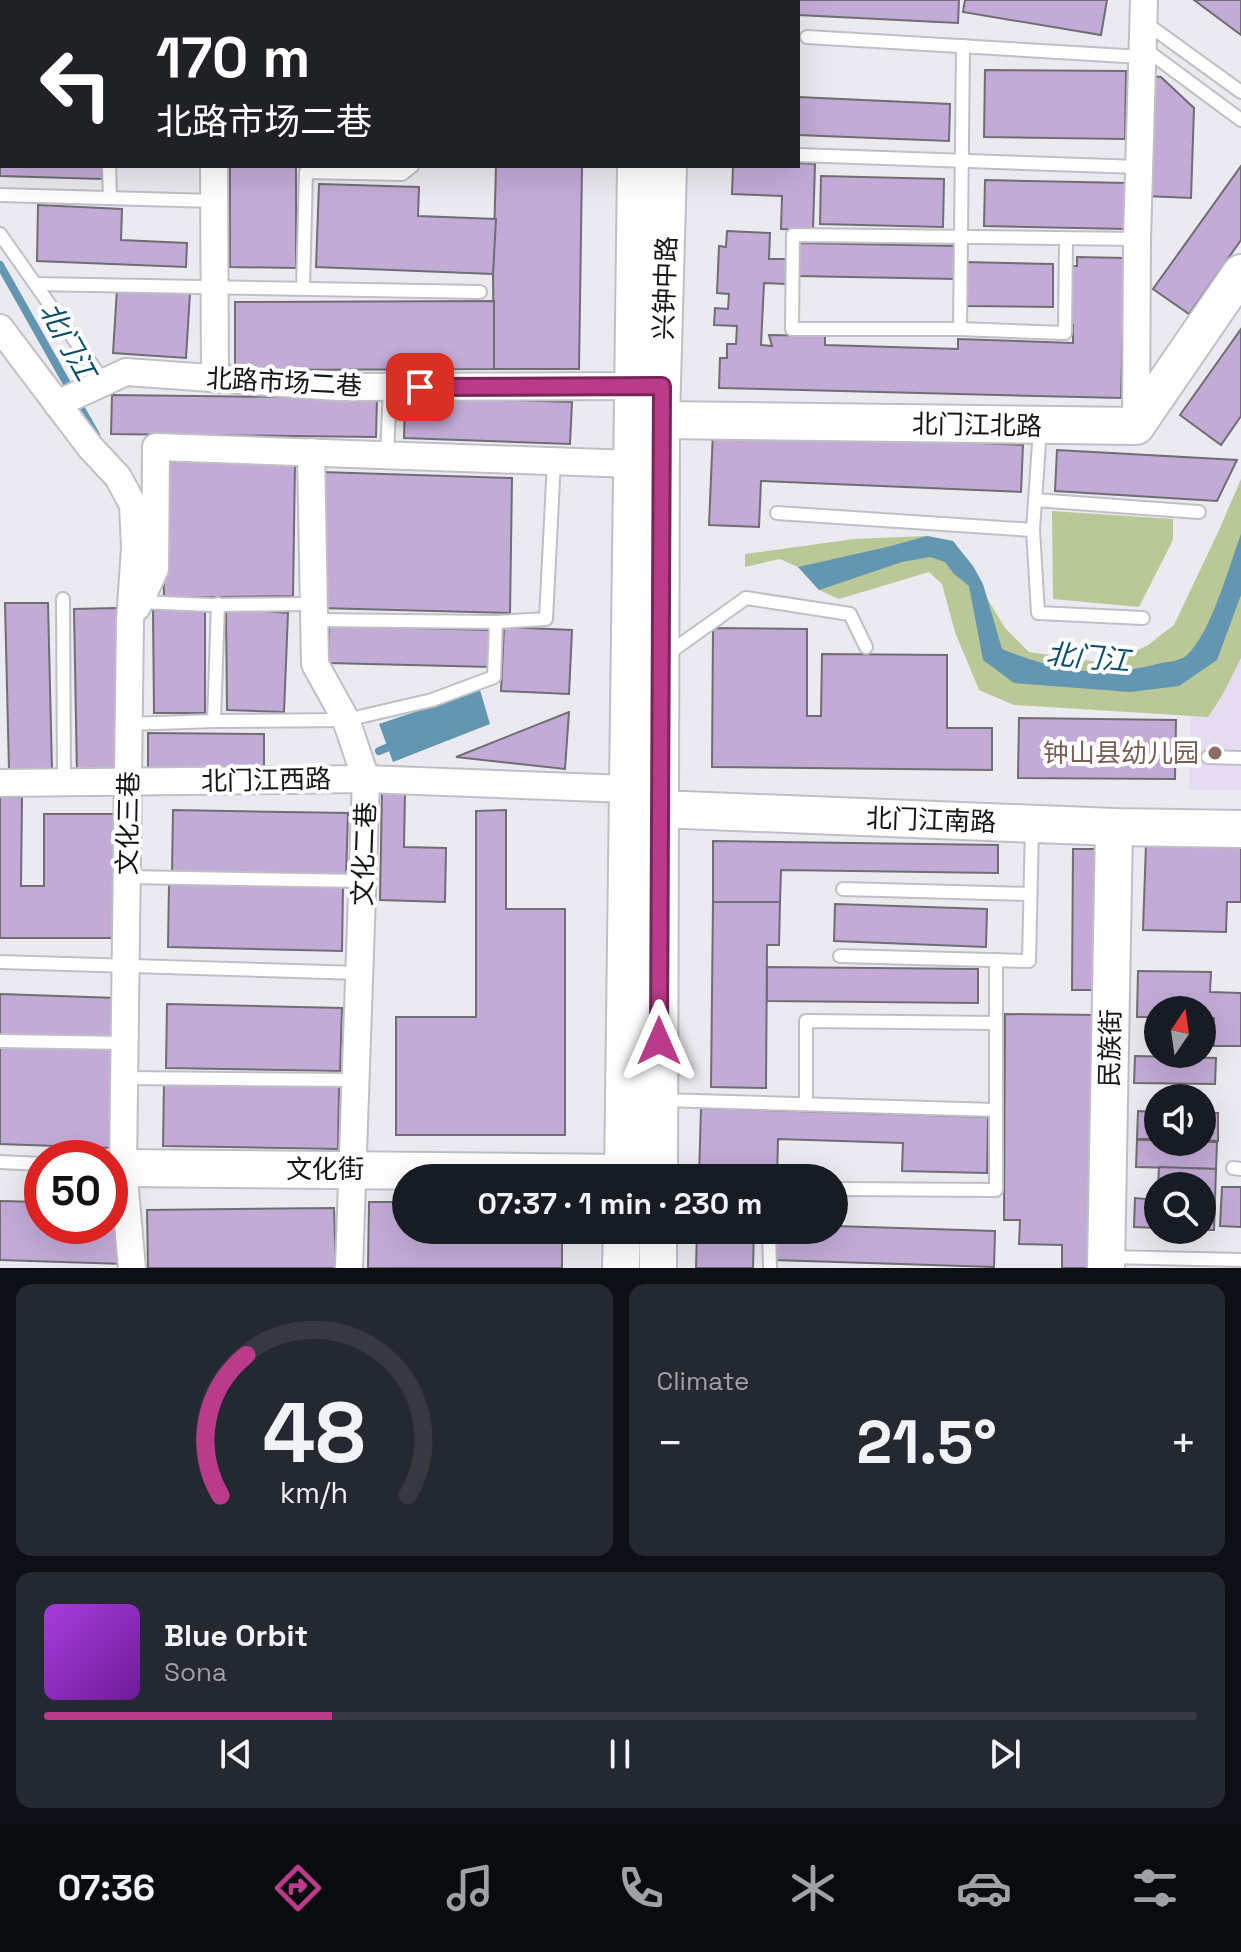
<!DOCTYPE html>
<html lang="en">
<head>
<meta charset="utf-8">
<style>
  :root { --surface:#171b24; --page:#242831; --text:#f1f3f6; --muted:#9ea1a6; --line:#363941; --accent:#b93b89 }
  body { margin:0; font-family:"Space Grotesk","Noto Sans SC",sans-serif; background:var(--page); color:var(--text); height:100vh; display:flex; flex-direction:column; font-size:30px; white-space:nowrap }
  * { box-sizing:border-box; margin:0 }
  p { font-size:26px; color:var(--muted) }
  .icon { flex:none; width:44px; height:44px; fill:none; stroke:currentColor; stroke-width:2; stroke-linecap:round; stroke-linejoin:round }
  .map { position:relative; height:1268px; overflow:hidden }
  .side { display:flex; flex-direction:column; gap:16px; padding:16px; background:#0d0f14; flex:1 }
  .side>* { flex:none }
  .banner { position:absolute; left:0px; top:0px; width:800px; height:168px; box-shadow:0 8px 32px #0002; background:#202124; color:#fff; overflow:hidden }
  .needle { width:52px; rotate:13deg }
  .buttons { position:absolute; left:1144px; top:996px; display:grid; gap:16px }
  .buttons a { display:grid; place-items:center; width:72px; height:72px; border-radius:50%; background:var(--surface); box-shadow:0 8px 32px #0002; font-size:40px }
  .speed { position:absolute; left:24px; top:1140px; display:flex; gap:16px; font-size:40px; font-weight:700; text-align:center }
  .speed>* { display:grid; place-content:center; width:104px; height:104px; border-radius:50%; background:var(--surface); box-shadow:0 8px 32px #0002; line-height:1 }
  .speed .limit { border:12px solid #d22; background:#fff; color:#111 }
  .pin { position:absolute; display:grid; place-items:center; width:68px; height:68px; color:#fff; margin:-34px; border-radius:16px; box-shadow:0 4px 12px #0006 }
  .me { position:absolute; width:88px; margin:-44px; rotate:0deg; stroke-linejoin:round; filter:drop-shadow(0 0 6px #0008) }
  .turn { display:flex; align-items:center; gap:28px; height:168px; padding:0 24px; font-size:36px }
  .turn .icon { width:104px; height:104px; stroke-width:2.5 }
  .turn b { display:block; font-size:56px; line-height:68px }
  .big { font-size:60px; font-weight:700; line-height:1.1 }
  .side .widget { flex:1; display:flex; flex-direction:column; justify-content:center; gap:12px; min-width:0; padding:0 28px; border-radius:16px; background:var(--page) }
  .side .dial { align-items:center; gap:0 }
  .dial svg { height:208px; overflow:visible; fill:none; stroke:var(--line); stroke-width:7; stroke-linecap:round; text-anchor:middle }
  .dial text { fill:var(--text); stroke:none }
  .song { display:flex; align-items:center; gap:24px }
  .cover { width:96px; height:96px; border-radius:12px; background:linear-gradient(135deg,hsl(280 70% 55%),hsl(280 70% 35%)) }
  .played { height:8px; border-radius:4px; background:linear-gradient(90deg,var(--accent) 25%,var(--line) 25%) }
  .keys { display:flex; justify-content:space-around; direction:ltr }
  .heat { display:flex; justify-content:space-between; align-items:center; font-size:44px; direction:ltr }
  .side .tiles { flex:1; display:grid; gap:16px; grid-template-columns:1fr 1fr }
  .widget:last-child { grid-column:span 2 }
  .trip { position:absolute; left:392px; top:1164px; width:456px; height:80px; border-radius:40px; background:var(--surface); box-shadow:0 8px 32px #0002; font-weight:700; line-height:80px; text-align:center }
  .menu { display:flex; height:128px; justify-content:space-around; align-items:center; background:#090b0e; color:var(--muted) }
  .menu .icon { width:56px; height:56px }
  .menu .selected { color:var(--accent) }
  .menu b { font-size:36px; color:var(--text) }
  .map>svg:first-child { display:block }
  .industrial { fill:#e5dcf1 }
  .green { fill:#bac797 }
  .water { fill:#6396b1 }
  .lines { fill:none; stroke-linecap:round; stroke-linejoin:round }
  .stream { stroke:#6396b1; stroke-width:8 }
  .building { fill:#c3abd7; stroke:#706d73; stroke-width:2 }
  .lane-casing { stroke:#c0bfc6; stroke-width:16 }
  .street-casing { stroke:#c0bfc6; stroke-width:30 }
  .secondary-casing { stroke:#c0bfc6; stroke-width:40 }
  .lane { stroke:#fff; stroke-width:12 }
  .street { stroke:#fff; stroke-width:26 }
  .secondary { stroke:#fff; stroke-width:36 }
  .route-casing { stroke:#782659; stroke-width:20 }
  .route { stroke:#b93b89; stroke-width:14 }
  .education-dot { fill:#8d6e63; stroke:#fff; stroke-width:3 }
  .labels { text-anchor:middle; stroke-width:8; stroke-linejoin:round; paint-order:stroke }
  .street-label { font-size:26px; fill:#151517; stroke:#fff }
  .education-label { font-size:26px; fill:#785e54; stroke:#fff; text-anchor:end }
  .water-label { font-size:28px; font-style:italic; fill:#0b4f6c; stroke:#fff }
</style>
</head>
<body>
<div class="map">
<svg width="1241" height="1268" viewBox="0 0 1241 1268">
  <rect width="100%" height="100%" fill="#eaeaf0"/>
  <path class="industrial" d="M1241,658V790H1189L1191,716H1208L1223,694Z"/>
  <g class="green">
    <path d="M1241,479V658L1223,694L1208,717L1014,705L979,690L955,632L942,584L929,572L839,599L819,590L798,567L780,559L745,567V554L854,539L927,536L953,541L1005,628L1029,652L1111,664L1148,645L1174,625L1220,528Z"/>
    <path d="M1052,511L1173,519V540L1139,607L1053,599Z"/>
  </g>
  <g class="water">
    <path d="M1241,534V595L1217,660L1179,686L1130,692L1014,683L983,660L969,586L954,574L945,562L930,557L902,562L819,590L798,567L887,547L927,536L953,541L973,566L983,584L1002,649C1054,670 1102,679 1157,664C1166,662 1180,661 1186,656C1211,634 1229,566 1241,534Z"/>
    <path d="M480,690L490,724L393,762L379,724Z"/>
  </g>
  <g class="lines">
    <g class="stream">
      <path d="M0,265L96,435"/>
      <path d="M379,751L396,744"/>
    </g>
  </g>
  <g class="building">
    <path d="M17,0H192L193,2H9Z"/>
    <path d="M499,0H584V2H498Z"/>
    <path d="M729,0H959L958,23L798,15V2H729Z"/>
    <path d="M965,0H1107L1101,35L963,12Z"/>
    <path d="M1194,0H1241V35Z"/>
    <path d="M985,70L1126,71L1125,139L984,137Z"/>
    <path d="M1150,76L1161,77L1194,108L1191,198L1145,196Z"/>
    <path d="M798,97L950,104L949,141L798,135Z"/>
    <path d="M0,109H2V166H102V179L0,176Z"/>
    <path d="M798,163L815,164L813,230L781,229L782,196L732,194L733,166H798Z"/>
    <path d="M230,166H296V268L230,267Z"/>
    <path d="M496,166H582L579,369H494L493,274Z"/>
    <path d="M1241,166V240L1189,314L1153,289Z"/>
    <path d="M821,176L944,179L943,227L820,224Z"/>
    <path d="M985,180L1127,183L1126,229L984,226Z"/>
    <path d="M319,184L419,187L418,216L496,219L493,274L316,267Z"/>
    <path d="M38,205L122,209L121,240L187,243L186,267L37,261Z"/>
    <path d="M727,231L770,233L769,259H787L786,284L764,283L761,345L772,346L769,335L825,336V345L958,349V339L1073,343V325L1067,326L1068,266H1077V257L1125,258L1121,398L719,388L720,358H727V344H736L737,326L714,325L715,308L728,309L729,294L717,293L719,246L726,247Z"/>
    <path d="M798,243L957,246L956,279L797,276Z"/>
    <path d="M965,262L1053,264V307L965,306Z"/>
    <path d="M117,288L190,293L186,358L113,353Z"/>
    <path d="M494,301V369L235,370V302Z"/>
    <path d="M1241,329V416L1221,445L1180,415Z"/>
    <path d="M112,395L377,398L376,437L111,434Z"/>
    <path d="M405,397L572,402L570,444L404,438Z"/>
    <path d="M713,431L1023,445L1021,492L761,481L759,527L709,525Z"/>
    <path d="M1057,450L1237,460L1217,501L1055,491Z"/>
    <path d="M162,461L295,464L293,596L164,598Z"/>
    <path d="M321,472L512,478L510,613L320,608Z"/>
    <path d="M5,603H48L52,770H9Z"/>
    <path d="M117,608L120,775H77L74,609Z"/>
    <path d="M226,608L288,613L284,712L227,710Z"/>
    <path d="M153,610H205V713H154Z"/>
    <path d="M329,626L491,630V667L328,663Z"/>
    <path d="M504,627L572,630L569,694L501,691Z"/>
    <path d="M713,628L807,629V716H821L822,654L947,655V728H992V770L712,767Z"/>
    <path d="M569,712L565,769L456,757Z"/>
    <path d="M1019,718L1176,720L1175,779L1018,778Z"/>
    <path d="M148,733L264,734V773L148,772Z"/>
    <path d="M382,791L405,792L404,847L446,848L445,902L380,900Z"/>
    <path d="M0,797H22L21,886H44V814H124L123,938H0Z"/>
    <path d="M173,810L348,813L346,877L172,874Z"/>
    <path d="M506,810V909H565V1135H396V1017H476V811Z"/>
    <path d="M713,841L998,845V873L781,870L780,902H713Z"/>
    <path d="M1146,844L1241,848V902H1227L1226,932L1143,930Z"/>
    <path d="M1073,849H1105L1103,990H1072Z"/>
    <path d="M169,884L343,887L342,951L168,947Z"/>
    <path d="M713,902H780L779,945H767L766,1088L711,1087Z"/>
    <path d="M835,904L987,909L986,947L834,941Z"/>
    <path d="M767,967L978,969V1003L767,1001Z"/>
    <path d="M1138,971L1211,972L1210,992L1241,993V1046H1214V1018H1202V1010H1158V1017H1137Z"/>
    <path d="M0,994L117,998L113,1148L0,1144Z"/>
    <path d="M167,1004L342,1008L340,1071L166,1068Z"/>
    <path d="M1005,1014L1097,1015L1096,1268H1062V1245L1019,1244L1020,1220H1004Z"/>
    <path d="M1135,1056L1216,1058L1215,1084L1134,1083Z"/>
    <path d="M164,1082L339,1086L338,1149L163,1146Z"/>
    <path d="M701,1108L988,1117L987,1173L902,1171L903,1143L778,1139L777,1178H699Z"/>
    <path d="M1138,1111L1158,1112V1139H1137Z"/>
    <path d="M1202,1113H1218V1141L1202,1140Z"/>
    <path d="M1137,1140H1158V1142H1217L1216,1169L1136,1167Z"/>
    <path d="M1159,1167L1216,1169L1214,1230H1202V1186H1158Z"/>
    <path d="M1222,1187H1241V1227L1220,1226Z"/>
    <path d="M1158,1192V1228L1134,1227L1135,1198L1158,1200Z"/>
    <path d="M0,1201L42,1202V1226H110V1203H123L124,1264L0,1260Z"/>
    <path d="M369,1202H406V1230H562V1268H368Z"/>
    <path d="M334,1208L336,1268H148L147,1210Z"/>
    <path d="M834,1226L995,1231L994,1267L774,1260L775,1230H834Z"/>
    <path d="M697,1230H754L753,1268H696Z"/>
  </g>
  <g class="lines">
    <g class="lane-casing">
      <g id="lane">
        <path d="M427,2V0"/>
        <path d="M1143,21L1241,92"/>
        <path d="M807,37L1142,57"/>
        <path d="M1145,49L1241,120"/>
        <path d="M0,107L2,106"/>
        <path d="M798,155L1139,167"/>
        <path d="M109,166L110,198"/>
        <path d="M0,195L214,201"/>
        <path d="M0,234L104,382"/>
        <path d="M1066,239L1065,333L960,329H792L793,235L1137,239"/>
        <path d="M35,284L480,292"/>
        <path d="M303,288L306,172L402,174L412,166"/>
        <path d="M960,329L963,46"/>
        <path d="M387,455L390,387"/>
        <path d="M1035,500L1199,512"/>
        <path d="M777,513L1033,530L1040,429"/>
        <path d="M1033,530L1038,613L1143,618"/>
        <path d="M63,599L64,782"/>
        <path d="M139,602L211,605L314,604"/>
        <path d="M314,620L496,622L546,619L554,461"/>
        <path d="M666,655L746,598L850,614L866,647"/>
        <path d="M214,721L218,604"/>
        <path d="M129,724L214,721L346,720L432,700L494,677L496,622"/>
        <path d="M1208,757L1241,758"/>
        <path d="M127,877L363,881"/>
        <path d="M843,889L1030,894"/>
        <path d="M840,956L1029,961L1032,827"/>
        <path d="M0,962L360,973"/>
        <path d="M0,1041L125,1043"/>
        <path d="M124,1078L355,1080"/>
        <path d="M662,1100L995,1110"/>
        <path d="M806,1103V1021L996,1023"/>
        <path d="M0,1162L42,1164"/>
        <path d="M1233,1168L1241,1169"/>
        <path d="M834,1189L996,1190V960"/>
        <path d="M769,1230L770,1268"/>
        <path d="M1109,1257L1241,1260"/>
      </g>
    </g>
    <g class="street-casing">
      <g id="street">
        <path d="M207,0L208,2"/>
        <path d="M214,166L215,379"/>
        <path d="M0,328L90,447L118,477L133,505L135,548L130,621L123,1168L132,1268"/>
        <path d="M57,404L126,372L338,387L650,386"/>
        <path d="M1136,426L1137,239L1144,0"/>
        <path d="M311,452L315,664L346,720L366,779L349,1268"/>
        <path d="M137,607L155,569L156,447L632,464L649,463"/>
        <path d="M0,783L366,779L628,789"/>
      </g>
    </g>
    <g class="secondary-casing">
      <g id="secondary">
        <path d="M639,2V0"/>
        <path d="M672,2L673,0"/>
        <path d="M639,418L661,420L1136,426L1241,273"/>
        <path d="M639,796L659,809L1114,827L1241,829"/>
        <path d="M123,1168L623,1173"/>
        <path d="M623,1178L636,166"/>
        <path d="M659,1178L661,420L668,166"/>
        <path d="M621,1268L622,1230"/>
        <path d="M658,1268V1230"/>
        <path d="M1106,1268L1114,827"/>
      </g>
    </g>
    <use href="#lane" class="lane"/>
    <use href="#street" class="street"/>
    <use href="#secondary" class="secondary"/>
  </g>
  <g class="lines">
    <g class="route-casing">
      <path id="route" d="M420,387L662,386L659,1041"/>
    </g>
    <use href="#route" class="route"/>
  </g>
  <circle class="education-dot" cx="1215" cy="753" r="8"/>
  <g class="labels">
    <g class="street-label">
      <text transform="translate(665 288) rotate(-88)" y="9">兴钟中路</text>
      <text transform="translate(284 382) rotate(3)" y="9">北路市场二巷</text>
      <text transform="translate(977 425) rotate(1)" y="9">北门江北路</text>
      <text transform="translate(266 780) rotate(-1)" y="9">北门江西路</text>
      <text transform="translate(931 820) rotate(2)" y="9">北门江南路</text>
      <text transform="translate(128 823) rotate(-89)" y="9">文化三巷</text>
      <text transform="translate(364 854) rotate(-88)" y="9">文化二巷</text>
      <text transform="translate(1110 1048) rotate(-89)" y="9">民族街</text>
      <text x="325" y="1178">文化街</text>
    </g>
    <g class="education-label">
      <text x="1199" y="762">钟山县幼儿园</text>
    </g>
    <g class="water-label">
      <text transform="translate(68 341) rotate(61)" y="10">北门江</text>
      <text transform="translate(1088 657) rotate(5)" y="10">北门江</text>
    </g>
  </g>
</svg>
<div class="buttons">
<a><svg class="needle" viewBox="-14 -14 28 28"><path d="M0-13l5 13h-10z" fill="#e53935"/><path d="M0 13l5-13h-10z" fill="#9ea1a6"/></svg></a>
<a><svg class="icon" aria-label="sound" viewBox="0 0 24 24"><path d="M4 9h4l5-4v14l-5-4H4zM17 9q2 3 0 6"/></svg></a>
<a><svg class="icon" aria-label="search" viewBox="0 0 24 24"><circle cx="10" cy="10" r="6"/><path d="M15 15l6 6"/></svg></a>
</div>
<div class="speed"><div class="limit">50</div></div>
<div class="pin" style="left:420px;top:387px;background:#d93025"><svg class="icon" aria-label="arrive" viewBox="0 0 24 24"><path d="M6 21V4h12l-3 4 3 4H6"/></svg></div>
<svg class="me" style="left:659px;top:1041px" viewBox="-20 -20 40 40"><path d="M0-17L14 15 0 8-14 15z" fill="#b93b89" stroke="#fff" stroke-width="4"/></svg>
<div class="trip">07:37 · 1 min · 230 m</div>
<div class="banner">
<div class="turn"><svg class="icon" aria-label="left" viewBox="0 0 24 24"><path d="M17 20v-9H6M10 6l-5 5 5 5"/></svg><div><b>170 m</b>北路市场二巷</div></div>
</div>
</div>
<section class="side">
<div class="tiles">
<div class="widget dial"><svg viewBox="0 0 100 80">
<path d="M14 69A42 42 0 1 1 86 69"/>
<path d="M14 69A42 42 0 0 1 24 15" stroke="#b93b89"/>
<text x="50" y="56" font-size="32" font-weight="700">48</text>
<text x="50" y="72" font-size="11">km/h</text>
</svg></div>
<div class="widget"><p>Climate</p>
<div class="heat"><a>−</a><b class="big">21.5°</b><a>+</a></div>
</div>
<div class="widget">
<div class="song"><i class="cover"></i><div><b>Blue Orbit</b><p>Sona</p></div></div>
<div class="played"></div>
<div class="keys"><svg class="icon" aria-label="previous" viewBox="0 0 24 24"><path d="M18 5L8 12l10 7zM5 5v14"/></svg><svg class="icon" aria-label="pause" viewBox="0 0 24 24"><path d="M8 5v14M16 5v14"/></svg><svg class="icon" aria-label="next" viewBox="0 0 24 24"><path d="M6 5l10 7-10 7zM19 5v14"/></svg></div>
</div>
</div>
</section>
<nav class="menu">
<b>07:36</b>
<svg class="icon selected" aria-label="directions" viewBox="0 0 24 24"><path d="M12 3l9 9-9 9-9-9zM9 14v-3h6M13 9l2 2-2 2"/></svg>
<svg class="icon" aria-label="music" viewBox="0 0 24 24"><path d="M9 18V5l10-2v13"/><circle cx="6" cy="18" r="3"/><circle cx="16" cy="16" r="3"/></svg>
<svg class="icon" aria-label="phone" viewBox="0 0 24 24"><path d="M5 4h4l2 5-3 2q2 4 5 5l2-3 5 2v4C11 20 4 13 5 4z"/></svg>
<svg class="icon" aria-label="climate" viewBox="0 0 24 24"><path d="M12 3v18M4 7l16 10M4 17L20 7"/></svg>
<svg class="icon" aria-label="car" viewBox="0 0 24 24"><path d="M5 17H2v-5l4-1 3-4h7l3 4 3 1v5h-3M9 17h6M6 11h13"/><circle cx="7" cy="17" r="2"/><circle cx="17" cy="17" r="2"/></svg>
<svg class="icon" aria-label="filters" viewBox="0 0 24 24"><path d="M4 7h16M4 17h16"/><circle cx="9" cy="7" r="2"/><circle cx="15" cy="17" r="2"/></svg>
</nav>
</body>
</html>
